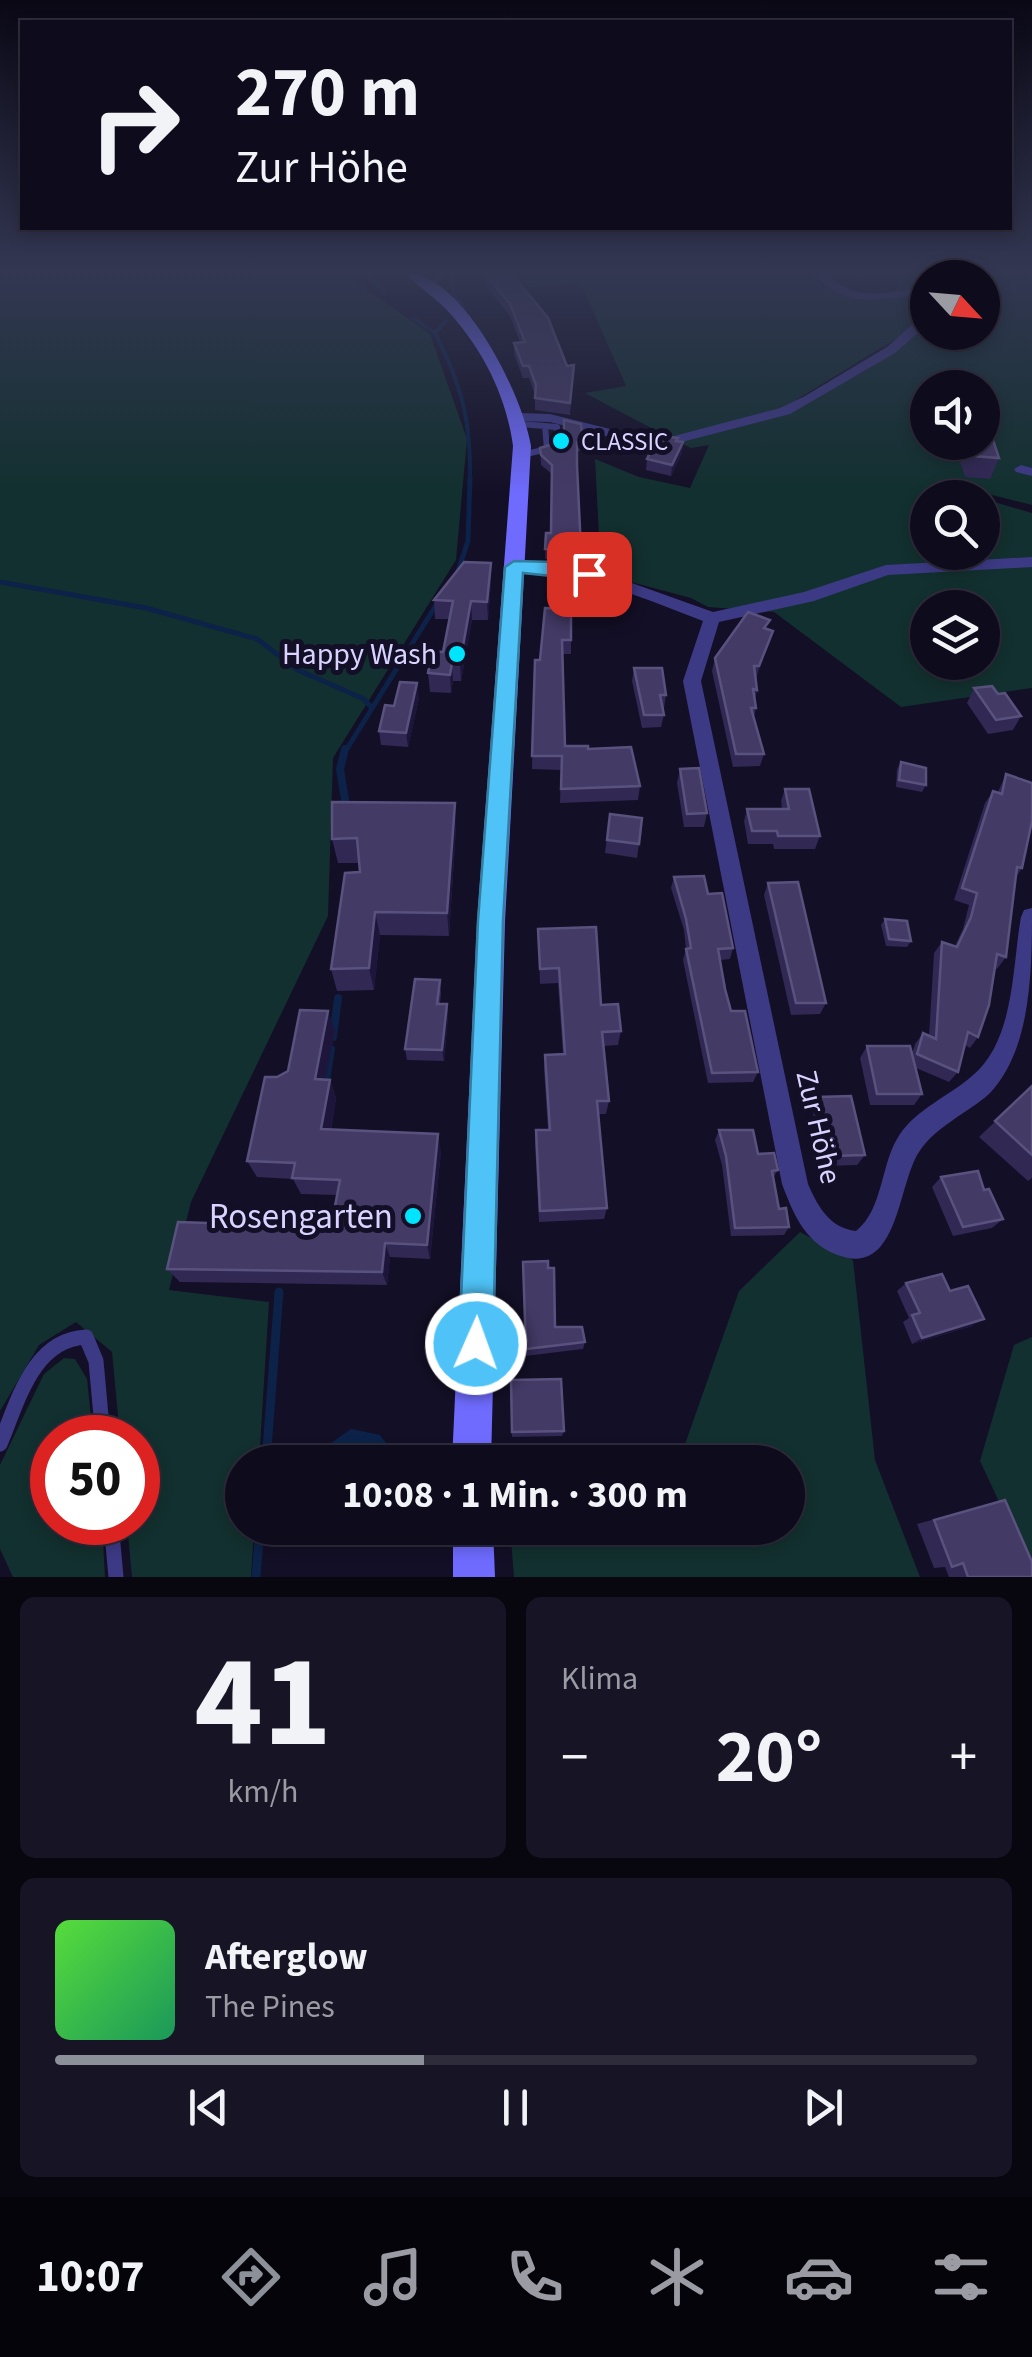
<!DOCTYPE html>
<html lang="de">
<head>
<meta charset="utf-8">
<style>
  :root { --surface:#0e0b1c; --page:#171425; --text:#f1f3f6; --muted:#9b9ba3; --line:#2e2b3b; --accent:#8c9099 }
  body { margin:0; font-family:"Source Sans 3",sans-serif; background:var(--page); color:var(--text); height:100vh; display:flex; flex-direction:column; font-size:38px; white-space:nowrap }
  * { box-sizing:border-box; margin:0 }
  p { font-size:32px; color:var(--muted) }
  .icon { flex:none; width:55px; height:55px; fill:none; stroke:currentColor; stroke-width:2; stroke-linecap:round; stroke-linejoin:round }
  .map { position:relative; height:1577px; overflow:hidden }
  .panel { display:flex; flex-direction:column; gap:20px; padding:20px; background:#08060f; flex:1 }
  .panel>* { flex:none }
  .top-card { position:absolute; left:20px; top:20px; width:992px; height:210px; border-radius:0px; box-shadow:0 5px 15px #0003,0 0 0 2px var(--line); background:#0e0b1c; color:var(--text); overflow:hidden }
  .needle { width:65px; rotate:116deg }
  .fabs { position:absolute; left:910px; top:260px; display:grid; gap:20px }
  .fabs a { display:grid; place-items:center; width:90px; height:90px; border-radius:50%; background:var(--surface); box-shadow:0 5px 15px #0003,0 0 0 2px var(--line); font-size:50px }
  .speed { position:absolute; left:30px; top:1415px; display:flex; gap:20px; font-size:50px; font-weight:700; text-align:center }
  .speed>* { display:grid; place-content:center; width:130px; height:130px; border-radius:50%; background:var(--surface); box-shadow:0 5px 15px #0003,0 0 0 2px var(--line); line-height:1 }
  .speed .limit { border:15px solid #d22; background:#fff; color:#111 }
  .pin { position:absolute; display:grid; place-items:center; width:85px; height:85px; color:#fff; margin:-42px; border-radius:20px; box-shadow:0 5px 15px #0006 }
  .me { position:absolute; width:110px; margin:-55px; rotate:2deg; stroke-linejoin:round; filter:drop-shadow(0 0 8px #0008) }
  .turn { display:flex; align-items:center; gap:35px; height:210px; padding:0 50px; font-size:45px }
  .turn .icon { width:130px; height:130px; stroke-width:2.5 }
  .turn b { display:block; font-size:70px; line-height:85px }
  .big { font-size:75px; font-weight:700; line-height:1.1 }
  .panel .widget { flex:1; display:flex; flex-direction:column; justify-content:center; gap:15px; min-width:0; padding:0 35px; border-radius:15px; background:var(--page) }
  .panel .dial { align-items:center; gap:0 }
  .dial b { font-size:130px; line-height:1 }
  .song { display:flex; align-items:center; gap:30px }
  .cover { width:120px; height:120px; border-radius:15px; background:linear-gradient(135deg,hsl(110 70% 55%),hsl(150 70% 35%)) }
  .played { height:10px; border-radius:5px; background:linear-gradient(90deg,var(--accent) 40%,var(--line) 40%) }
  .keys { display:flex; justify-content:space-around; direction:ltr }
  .heat { display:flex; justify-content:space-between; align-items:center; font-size:55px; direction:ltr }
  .panel .tiles { flex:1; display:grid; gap:20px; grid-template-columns:1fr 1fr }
  .widget:last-child { grid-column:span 2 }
  .trip { position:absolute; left:225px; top:1445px; width:580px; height:100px; border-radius:50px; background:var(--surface); box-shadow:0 5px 15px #0003,0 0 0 2px var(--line); font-weight:700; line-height:100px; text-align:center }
  .dock { display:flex; height:160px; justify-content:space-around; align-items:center; background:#06040b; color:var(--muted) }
  .dock .icon { width:70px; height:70px }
  .dock .selected { color:var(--accent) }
  .dock b { font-size:45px; color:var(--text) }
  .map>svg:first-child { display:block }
  .green { fill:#12302f; fill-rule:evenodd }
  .water { fill:#0c2248 }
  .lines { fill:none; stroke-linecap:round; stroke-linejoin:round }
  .stream-far3 { stroke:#0c2248; stroke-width:4 }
  .stream-far2 { stroke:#0c2248; stroke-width:5 }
  .stream-far1 { stroke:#0c2248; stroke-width:8 }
  .stream { stroke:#0c2248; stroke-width:9 }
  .lane-far1 { stroke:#3d3a85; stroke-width:6 }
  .lane { stroke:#3d3a85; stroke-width:15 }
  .street { fill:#3d3a85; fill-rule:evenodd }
  .secondary { fill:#6f6bff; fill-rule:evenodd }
  .wall { fill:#312854 }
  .shaded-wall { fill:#1d163a }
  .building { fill:#433a66; stroke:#5a527e; stroke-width:2.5 }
  .route { fill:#4fc3f7; stroke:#337fa1; stroke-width:2.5 }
  .poi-dot { fill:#00e5ff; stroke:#130f26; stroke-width:4 }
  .labels { text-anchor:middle; stroke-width:10; stroke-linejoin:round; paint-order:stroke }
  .far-poi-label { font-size:25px; fill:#d9d4ff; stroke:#130f26; text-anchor:start }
  .poi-label { font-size:30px; fill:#d9d4ff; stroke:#130f26; text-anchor:end }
  .street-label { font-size:30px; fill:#d9d4ff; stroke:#130f26 }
  .near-poi-label { font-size:35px; fill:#d9d4ff; stroke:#130f26; text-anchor:end }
</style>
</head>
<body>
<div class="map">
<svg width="1032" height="1577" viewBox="0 0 1032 1577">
  <rect width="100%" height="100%" fill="#130f26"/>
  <g class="green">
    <path d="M0,273H344L430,334L467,439L456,560L333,758L328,916L191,1202L169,1290L269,1302L259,1462H242V1528H254L251,1577H132L127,1523L138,1522V1438L120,1437L112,1352L76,1322L39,1345L0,1411Z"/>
    <path d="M455,273H810C854,316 875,293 927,294V311L897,338L783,408L670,438L585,393L626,386L581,284L530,287L512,278L482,274L454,278Z"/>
    <path d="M893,273H1032V505L992,495L984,499L1032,513V688L901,707L774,612L708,607L691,598L601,574L595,459L639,477L690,488L709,445L691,448L677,441L786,414L868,369L927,323L928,332H982V278H928L927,290L896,292L900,279ZM928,388H982V442H928ZM928,498H982V552H928ZM928,608H982V662H928Z"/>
    <path d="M800,1232L853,1260L875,1460L920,1577H514L510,1528H788V1462H539L684,1447L739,1291Z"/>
    <path d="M1032,1337V1572L980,1461L1014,1345Z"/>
    <path d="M64,1358L75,1359L87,1379L93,1437L52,1438V1522L102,1523L105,1577H13L0,1549V1465L44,1374Z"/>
  </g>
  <path class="water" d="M351,1429L380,1435L386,1443L380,1458L339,1462L330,1455L331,1443Z"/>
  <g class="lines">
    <g class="stream-far3">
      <path d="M365,273L384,292"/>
      <path d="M452,273L453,293L464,308"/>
      <path d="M970,278L974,273"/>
      <path d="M413,318L435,333"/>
      <path d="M446,321L435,333C462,386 471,421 470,480"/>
    </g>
    <g class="stream-far2">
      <path d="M458,571L468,541L470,478"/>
      <path d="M0,582L146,608L257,639L298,670L364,699L370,706"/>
      <path d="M345,752L438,602"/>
    </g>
    <g class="stream-far1">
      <path d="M345,749L340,769L346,806"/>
      <path d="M333,1037L338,998"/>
      <path d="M325,1086L331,1049"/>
    </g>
    <g class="stream">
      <path d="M266,1462L279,1292"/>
      <path d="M256,1577L260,1528"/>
    </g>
    <g class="lane-far1">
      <path d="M430,288L441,273"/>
      <path d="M520,424L545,426L547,449L522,455"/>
      <path d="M545,426L557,427L558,447L553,448"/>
    </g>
    <g class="lane">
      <path d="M0,1444C18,1402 32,1340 86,1337L96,1361L103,1438"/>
      <path d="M111,1522L116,1577"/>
    </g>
    <g class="street">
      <path d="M813,273H825C860,306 885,289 928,289V295C880,296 850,314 813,273Z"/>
      <path d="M924,314H928V324L895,353L790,414L674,444L618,439L550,422L519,421L512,417L519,413L550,414L618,431L674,436L780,408L805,396L887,347Z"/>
      <path d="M1021,465L1032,468V476L1016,472L1014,469Z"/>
      <path d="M1032,557V567L888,575L814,601L719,622L701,681L808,1184C818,1207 830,1228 856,1231C884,1209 880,1163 900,1134C917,1109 949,1096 972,1076C1015,1041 1012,967 1021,917L1024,910L1032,908C1032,968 1032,1050 989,1094C966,1114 935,1127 919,1152C897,1185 899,1281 835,1254C804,1241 793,1213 782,1184L683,681L703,621C658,604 614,585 567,575C549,572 520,578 506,567L514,562L555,563L601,572L713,612L804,592L886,565Z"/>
    </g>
    <g class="secondary">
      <path d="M405,273C463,272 523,396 531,446L505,921L491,1462H452L477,921L513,446C506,394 482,348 446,309C433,296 417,286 405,273Z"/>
      <path d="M453,1528H493L495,1577H453Z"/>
    </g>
  </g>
  <g class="wall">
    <path d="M854,273H890L888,277L863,280Z"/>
    <path d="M486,275L567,366L574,365L570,415L535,410V395L529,378H523L514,354V343L520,342L510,316L486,286Z"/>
    <path d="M564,441L583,442V451H577L580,560L545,559L546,533H551L552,474L541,465L540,448Z"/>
    <path d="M677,441L683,442L682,453L671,476L646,470L647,459Z"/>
    <path d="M954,442H982L999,458L990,479L965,477Z"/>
    <path d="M491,581L488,620H472L461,681H453L451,693L430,692L428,673L443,652L449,619H435L434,600Z"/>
    <path d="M545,608L571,640V654H562L565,746L588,749L640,786L638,800L560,803L561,770L532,769L535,660H540Z"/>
    <path d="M767,629L773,631L756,679L757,690L755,700L756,708L754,717L764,754L760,766L733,767L712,671L715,658Z"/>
    <path d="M634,668L666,695L664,708H662L664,715L661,727L642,728L632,681Z"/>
    <path d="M974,688L998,694L1021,716L1013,730L988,734L967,703Z"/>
    <path d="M419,698L408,747L381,745L379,731L394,706Z"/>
    <path d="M901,762L926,785L922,792L896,787L897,769Z"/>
    <path d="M680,769L707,813L704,827H684L677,783Z"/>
    <path d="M1006,774L1022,868L1016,877L1006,957L997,969L995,968L978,1037L970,1048L965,1045L958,1072L949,1082L916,1068L922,1094L914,1105H870L860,1058L867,1046L912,1054L915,1044L923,1033L929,1036L934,953L942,942L955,946L963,929L969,905L954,900L985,803L993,791L998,792Z"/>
    <path d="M785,789L820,836L815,849H774L773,844H748L744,821L747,809H782L781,801Z"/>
    <path d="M610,814L639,844L637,858L605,853Z"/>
    <path d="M456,827L449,936L380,935L374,990L337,991L331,969L360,872L359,863H338L332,839Z"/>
    <path d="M674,877L708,894L733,948L730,959L720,960L731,1011L758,1072L753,1082L708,1083L683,960L686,949L684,930L671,888Z"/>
    <path d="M768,883L826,1003L820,1014L791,1015L764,895Z"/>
    <path d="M885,919L911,941L907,947L886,946L881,925Z"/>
    <path d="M538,929L621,1031L618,1045L604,1046L609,1101L606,1114H598L607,1208L604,1219L539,1222L535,1143L536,1130H548L544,1069L545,1055H563L558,983L540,984Z"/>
    <path d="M440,980L441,993L440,1004H447L448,1016L444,1061L407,1060L405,1049Z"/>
    <path d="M335,1031L325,1079L330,1080L336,1098L331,1130L441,1151L430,1259L390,1257L387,1285L180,1282L167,1269L331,1227L337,1195L301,1194L293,1179L257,1177L247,1161L288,1071Z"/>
    <path d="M1032,1086V1178L1028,1181L979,1137Z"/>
    <path d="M818,1097L865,1155L857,1165L824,1166L812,1108Z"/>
    <path d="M719,1130L758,1154L778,1170L773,1178L779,1209L789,1227L784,1235L731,1236L722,1165L715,1140Z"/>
    <path d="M941,1177L984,1190L1003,1219L992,1228L953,1236L932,1187Z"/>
    <path d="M523,1262L555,1327L585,1342L583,1349L525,1356Z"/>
    <path d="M906,1283L950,1291L972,1326L912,1344L903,1322L909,1318L897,1291Z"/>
    <path d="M511,1380L564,1431L562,1436L512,1437Z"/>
    <path d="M1005,1500L1032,1577H949L945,1567L934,1568L917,1524Z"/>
  </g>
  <g class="shaded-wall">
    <path d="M864,273H890L888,277L863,280Z"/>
    <path d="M683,442L682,453L671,476L672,465Z"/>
    <path d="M491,563V581L488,620L487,602Z"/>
    <path d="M471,601L472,620L461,681L460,663Z"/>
    <path d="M773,631L769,644L756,679L759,666Z"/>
    <path d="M452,663L453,681L451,693L450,675Z"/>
    <path d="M417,683L419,698L408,747L406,733Z"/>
    <path d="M455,803L456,827L449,936L447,913Z"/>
    <path d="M375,912L380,935L374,990L369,968Z"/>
    <path d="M447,1004L448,1016L444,1061L442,1050Z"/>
    <path d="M328,1011L335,1031L322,1097L315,1079Z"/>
    <path d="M330,1080L336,1098L328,1147L321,1129Z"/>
    <path d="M438,1134L441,1151L430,1259L427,1245Z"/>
    <path d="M385,1243L390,1257L387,1285L382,1272Z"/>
    <path d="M984,1319L972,1326L912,1344L922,1338Z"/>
  </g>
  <g class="building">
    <path d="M499,273H511L548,318L567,366L574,365L570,403L535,398L536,385L529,366H523L514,343L525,342L510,304L486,275Z"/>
    <path d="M983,410L999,458L973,456L969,442H982Z"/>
    <path d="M564,420L581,424L583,442H577V465L581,550L545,549L546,533H551L552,465L541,455L540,448L564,441Z"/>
    <path d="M658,436L678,438L676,441L683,442L672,465L647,459Z"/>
    <path d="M464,562L491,563L487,602L471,601L460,663H452L450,675L428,673L432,651L443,652L453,601L434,600Z"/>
    <path d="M545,608L571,609V640H562L565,746H588V749L631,747L640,786L561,789L562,756H532L535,660H540Z"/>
    <path d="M748,612L770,620L764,628L773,631L759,666H754L757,690L753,689L756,708H751L764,754H736L715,658Z"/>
    <path d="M634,668H662L666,695H660L664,715H644Z"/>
    <path d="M400,682L417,683L406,733L379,731L385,705L394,706Z"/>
    <path d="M992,686L998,694L1005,693L1021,716L996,720L974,688Z"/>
    <path d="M901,762L926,768V785L899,780Z"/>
    <path d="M699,768L707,813L687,814L680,769Z"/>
    <path d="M1006,774L1032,783V821L1022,868L1017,867L1006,957L997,954L989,1005L978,1037L968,1032L958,1072L917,1054L923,1033L936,1039L942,942L957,947L971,917L977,893L962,888L993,791L1002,794Z"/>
    <path d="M785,789H809L820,836H778L777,831H752L747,809H789Z"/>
    <path d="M332,802L455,803L447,913L375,912L369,968L331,969L345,873L360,872L357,838L332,839Z"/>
    <path d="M610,814L642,818L639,844L607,840Z"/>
    <path d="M704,876L708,894L722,893L733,948L718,949L725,989L731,1011H745L758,1072L712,1073L686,949L691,948L686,919L674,877Z"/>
    <path d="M798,882L826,1003H796L768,883Z"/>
    <path d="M885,919L907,921L911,941L889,939Z"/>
    <path d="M596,927L601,1005L618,1004L621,1031L602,1032L609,1101H597L607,1208L540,1211L536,1130H550L545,1055L565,1054L559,968L540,969L538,929Z"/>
    <path d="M415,979L440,980L437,1004H447L442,1050L405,1049Z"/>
    <path d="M300,1010L328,1011L315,1079L330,1080L321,1129L438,1134L427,1245L385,1243L382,1272L167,1269L178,1222L331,1227L340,1180L292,1178L295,1163L247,1161L265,1077H277L288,1071Z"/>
    <path d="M867,1046H910L922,1094H877Z"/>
    <path d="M1032,1086V1155L995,1121Z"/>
    <path d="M851,1096L865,1155L831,1156L818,1097Z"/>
    <path d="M719,1130H753L758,1154L774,1153L778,1170L772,1171L779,1209L786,1208L789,1227L735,1228L726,1156Z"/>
    <path d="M978,1171L984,1190L989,1189L1003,1219L963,1227L941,1177Z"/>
    <path d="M548,1261V1268H554L555,1327H582L585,1342L526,1349L523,1262Z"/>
    <path d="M942,1274L950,1291L968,1286L984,1319L922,1338L912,1315L920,1313L906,1283Z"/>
    <path d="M561,1379L564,1431L512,1432L511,1380Z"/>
    <path d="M1005,1500L1032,1562V1577H968L963,1563L952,1567L934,1520Z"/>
  </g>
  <linearGradient id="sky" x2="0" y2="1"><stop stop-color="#0a0815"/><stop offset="0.55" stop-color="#333752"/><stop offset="1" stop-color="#333752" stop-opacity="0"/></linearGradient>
  <rect width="1032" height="494" fill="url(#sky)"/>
  <path class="route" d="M514,561L555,562L596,570L599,574L589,580L523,573L503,921L493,1344L488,1356L476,1361L464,1356L459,1344L478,921L505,567Z"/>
  <g class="poi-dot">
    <circle cx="561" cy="441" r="10"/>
    <circle cx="457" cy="654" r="10"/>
    <circle cx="413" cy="1216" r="10"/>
  </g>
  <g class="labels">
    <g class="far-poi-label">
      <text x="581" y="450">CLASSIC</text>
    </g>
    <g class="poi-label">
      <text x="437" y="664">Happy Wash</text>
    </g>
    <g class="street-label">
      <text transform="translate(819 1127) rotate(77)" y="10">Zur Höhe</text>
    </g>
    <g class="near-poi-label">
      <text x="393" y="1228">Rosengarten</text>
    </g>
  </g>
</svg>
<div class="fabs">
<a><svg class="needle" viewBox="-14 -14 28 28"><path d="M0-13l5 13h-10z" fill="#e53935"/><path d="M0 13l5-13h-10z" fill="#9b9ba3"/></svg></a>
<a><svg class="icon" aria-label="sound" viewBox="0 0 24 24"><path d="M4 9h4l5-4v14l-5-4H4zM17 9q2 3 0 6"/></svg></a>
<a><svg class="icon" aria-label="search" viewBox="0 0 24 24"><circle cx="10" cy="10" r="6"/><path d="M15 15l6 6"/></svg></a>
<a><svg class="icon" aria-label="layers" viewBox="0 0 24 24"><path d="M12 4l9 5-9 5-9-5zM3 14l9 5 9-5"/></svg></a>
</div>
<div class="speed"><div class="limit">50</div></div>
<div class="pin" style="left:589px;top:574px;background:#d93025"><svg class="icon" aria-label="arrive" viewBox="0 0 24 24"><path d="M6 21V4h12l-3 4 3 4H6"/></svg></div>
<svg class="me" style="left:476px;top:1344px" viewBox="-20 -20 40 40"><circle r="17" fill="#4fc3f7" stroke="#fff" stroke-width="3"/><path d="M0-11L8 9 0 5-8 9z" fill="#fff"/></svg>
<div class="trip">10:08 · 1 Min. · 300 m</div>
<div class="top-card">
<div class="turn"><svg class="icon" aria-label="right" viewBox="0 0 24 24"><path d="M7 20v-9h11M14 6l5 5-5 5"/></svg><div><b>270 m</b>Zur Höhe</div></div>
</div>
</div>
<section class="panel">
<div class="tiles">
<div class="widget dial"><b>41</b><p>km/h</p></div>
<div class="widget"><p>Klima</p>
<div class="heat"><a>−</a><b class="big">20°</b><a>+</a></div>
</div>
<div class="widget">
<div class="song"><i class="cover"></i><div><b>Afterglow</b><p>The Pines</p></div></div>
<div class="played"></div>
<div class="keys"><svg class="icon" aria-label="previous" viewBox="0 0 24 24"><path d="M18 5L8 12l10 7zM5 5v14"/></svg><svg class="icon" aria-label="pause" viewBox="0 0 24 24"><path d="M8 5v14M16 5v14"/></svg><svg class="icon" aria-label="next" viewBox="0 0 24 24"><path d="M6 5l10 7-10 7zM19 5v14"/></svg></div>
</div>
</div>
</section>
<nav class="dock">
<b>10:07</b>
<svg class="icon selected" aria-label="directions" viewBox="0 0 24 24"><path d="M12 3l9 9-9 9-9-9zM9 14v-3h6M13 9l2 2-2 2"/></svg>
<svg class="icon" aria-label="music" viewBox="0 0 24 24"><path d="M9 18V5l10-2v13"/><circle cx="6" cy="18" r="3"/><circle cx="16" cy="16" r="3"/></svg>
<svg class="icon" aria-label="phone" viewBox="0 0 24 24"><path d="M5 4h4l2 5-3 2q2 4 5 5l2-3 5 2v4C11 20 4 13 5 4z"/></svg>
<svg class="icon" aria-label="climate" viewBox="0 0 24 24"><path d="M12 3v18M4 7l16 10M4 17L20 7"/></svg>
<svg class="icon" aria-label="car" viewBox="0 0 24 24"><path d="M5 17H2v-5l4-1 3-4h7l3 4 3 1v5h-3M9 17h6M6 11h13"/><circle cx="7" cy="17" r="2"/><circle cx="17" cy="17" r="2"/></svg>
<svg class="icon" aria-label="filters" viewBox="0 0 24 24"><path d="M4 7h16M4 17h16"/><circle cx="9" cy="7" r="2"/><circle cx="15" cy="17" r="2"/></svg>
</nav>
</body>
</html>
